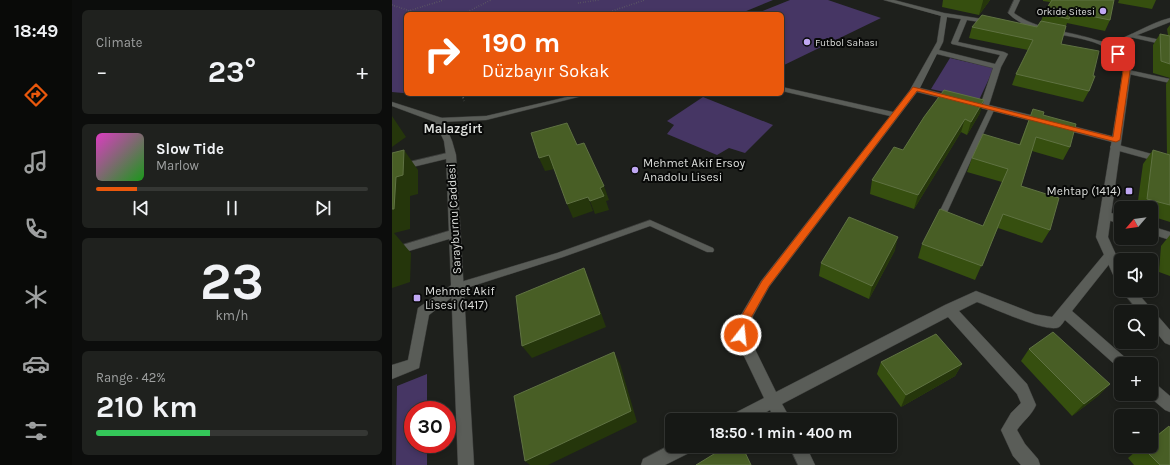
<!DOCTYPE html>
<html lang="en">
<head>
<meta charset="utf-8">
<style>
  :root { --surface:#161815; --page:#1f211e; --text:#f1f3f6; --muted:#9ea0a0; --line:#353734; --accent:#ea580c }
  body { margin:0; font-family:Karla,sans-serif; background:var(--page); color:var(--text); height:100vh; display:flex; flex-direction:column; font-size:15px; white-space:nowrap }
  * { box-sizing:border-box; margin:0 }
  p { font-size:13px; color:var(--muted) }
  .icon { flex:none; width:22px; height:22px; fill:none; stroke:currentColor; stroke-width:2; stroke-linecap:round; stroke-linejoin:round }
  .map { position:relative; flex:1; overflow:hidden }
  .panel { display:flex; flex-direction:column; gap:10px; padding:10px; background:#0c0d0c; width:320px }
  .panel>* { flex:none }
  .banner { position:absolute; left:12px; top:12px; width:380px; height:84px; border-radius:6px; box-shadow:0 2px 6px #0003,0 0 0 1px var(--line); background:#ea580c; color:#fff; overflow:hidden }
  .needle { width:26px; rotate:242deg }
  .tools { position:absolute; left:722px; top:201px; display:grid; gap:8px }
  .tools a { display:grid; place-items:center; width:44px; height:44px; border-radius:6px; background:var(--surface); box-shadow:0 2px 6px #0003,0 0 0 1px var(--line); font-size:20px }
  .speed { position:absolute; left:12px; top:401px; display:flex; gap:8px; font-size:20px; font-weight:700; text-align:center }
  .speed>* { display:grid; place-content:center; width:52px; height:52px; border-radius:50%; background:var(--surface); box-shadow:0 2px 6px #0003,0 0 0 1px var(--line); line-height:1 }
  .speed .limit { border:6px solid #d22; background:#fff; color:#111 }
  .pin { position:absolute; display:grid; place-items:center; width:34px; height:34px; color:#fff; margin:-17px; border-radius:8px; box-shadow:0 2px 6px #0006 }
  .me { position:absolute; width:44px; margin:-22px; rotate:16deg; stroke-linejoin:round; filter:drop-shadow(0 0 3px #0008) }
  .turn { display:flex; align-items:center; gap:14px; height:84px; padding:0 12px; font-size:18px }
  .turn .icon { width:52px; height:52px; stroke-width:2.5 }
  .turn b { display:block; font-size:28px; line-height:34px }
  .big { font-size:30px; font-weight:700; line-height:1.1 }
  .panel .card { flex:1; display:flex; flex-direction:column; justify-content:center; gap:6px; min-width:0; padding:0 14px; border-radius:6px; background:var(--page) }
  .panel .dial { align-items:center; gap:0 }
  .dial b { font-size:52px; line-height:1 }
  .song { display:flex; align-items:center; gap:12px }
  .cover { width:48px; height:48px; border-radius:6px; background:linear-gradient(135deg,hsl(310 70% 55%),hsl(120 70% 35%)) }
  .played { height:4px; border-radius:2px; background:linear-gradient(90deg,var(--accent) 15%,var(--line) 15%) }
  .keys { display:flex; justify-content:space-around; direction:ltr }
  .heat { display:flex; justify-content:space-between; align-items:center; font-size:22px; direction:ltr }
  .charge { height:6px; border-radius:3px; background:linear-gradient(90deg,#34c759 42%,var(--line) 0) }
  .trip { position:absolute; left:273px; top:413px; width:232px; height:40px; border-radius:6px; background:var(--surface); box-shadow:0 2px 6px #0003,0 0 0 1px var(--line); font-weight:700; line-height:40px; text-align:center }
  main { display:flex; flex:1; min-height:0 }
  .tab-bar { display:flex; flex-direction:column; width:72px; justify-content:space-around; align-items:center; background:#090a08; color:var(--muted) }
  .tab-bar .icon { width:28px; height:28px }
  .tab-bar .active { color:var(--accent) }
  .tab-bar b { font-size:18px; color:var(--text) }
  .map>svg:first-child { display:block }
  .green { fill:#463664 }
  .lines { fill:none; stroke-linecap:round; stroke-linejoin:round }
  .service-casing { stroke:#3b3c3a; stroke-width:1 }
  .minor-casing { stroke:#3b3c3a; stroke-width:1 }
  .tertiary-casing { stroke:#3b3c3a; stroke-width:1 }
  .path-far1 { stroke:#676966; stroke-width:1.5; stroke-dasharray:0.5 2; stroke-linecap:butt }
  .path { stroke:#676966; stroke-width:2; stroke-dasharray:1 2.5; stroke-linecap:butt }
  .service { fill:#5a5d58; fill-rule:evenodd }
  .minor { fill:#5a5d58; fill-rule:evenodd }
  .tertiary { fill:#5a5d58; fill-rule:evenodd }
  .wall { fill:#364f0f }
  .shaded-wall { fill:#25360b }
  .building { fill:#485e25; stroke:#5f7242 }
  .route { fill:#ea580c; stroke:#983908 }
  .poi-dot { fill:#c0a8f3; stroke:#080908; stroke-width:1.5 }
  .labels { text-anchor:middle; stroke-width:4; stroke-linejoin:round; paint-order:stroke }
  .far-poi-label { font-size:10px; fill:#dcdedb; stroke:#080908; text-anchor:end }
  .poi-label { font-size:12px; fill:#dcdedb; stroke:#080908; text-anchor:start }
  .street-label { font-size:12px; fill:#dcdedb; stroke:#080908 }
  .far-district-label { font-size:13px; font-weight:bold; fill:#dcdedb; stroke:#080908 }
</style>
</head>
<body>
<main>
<nav class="tab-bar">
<b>18:49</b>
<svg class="icon active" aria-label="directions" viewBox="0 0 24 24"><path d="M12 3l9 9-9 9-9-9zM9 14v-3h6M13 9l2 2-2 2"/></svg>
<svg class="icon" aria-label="music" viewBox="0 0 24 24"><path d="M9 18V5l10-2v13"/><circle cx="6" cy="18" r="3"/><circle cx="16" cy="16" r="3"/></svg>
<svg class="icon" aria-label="phone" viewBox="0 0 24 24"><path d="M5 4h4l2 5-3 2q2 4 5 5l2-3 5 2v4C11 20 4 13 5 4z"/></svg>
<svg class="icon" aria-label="climate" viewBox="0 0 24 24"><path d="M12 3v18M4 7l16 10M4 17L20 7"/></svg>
<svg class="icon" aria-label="car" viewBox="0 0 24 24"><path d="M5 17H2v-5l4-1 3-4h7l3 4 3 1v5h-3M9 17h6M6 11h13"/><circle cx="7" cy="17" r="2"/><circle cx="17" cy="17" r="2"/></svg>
<svg class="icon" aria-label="filters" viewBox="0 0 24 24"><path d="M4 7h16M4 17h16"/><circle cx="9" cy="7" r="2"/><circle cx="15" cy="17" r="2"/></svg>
</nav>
<section class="panel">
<div class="card"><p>Climate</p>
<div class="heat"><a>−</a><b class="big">23°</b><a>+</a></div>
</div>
<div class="card">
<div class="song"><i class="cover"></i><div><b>Slow Tide</b><p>Marlow</p></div></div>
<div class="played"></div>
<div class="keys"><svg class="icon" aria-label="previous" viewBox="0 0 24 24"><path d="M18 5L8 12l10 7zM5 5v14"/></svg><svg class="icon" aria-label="pause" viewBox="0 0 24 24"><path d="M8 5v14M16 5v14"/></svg><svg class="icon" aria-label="next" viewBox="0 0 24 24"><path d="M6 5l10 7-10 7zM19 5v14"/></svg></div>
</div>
<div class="card dial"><b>23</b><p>km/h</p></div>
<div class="card"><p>Range · 42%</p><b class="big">210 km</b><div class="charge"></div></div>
</section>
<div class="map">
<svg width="778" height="465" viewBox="0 0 778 465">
  <rect width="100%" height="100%" fill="#1e201c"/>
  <g class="green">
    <path d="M0,0H381L347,14H14V94H22L0,92Z"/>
    <path d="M398,0H436L489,18L390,66V14H363Z"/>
    <path d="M558,58L602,68L587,100L539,89Z"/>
    <path d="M311,97L381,125L353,153L337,148L325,155L275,134L282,125L275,121Z"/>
    <path d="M35,374V410H21V444H35V465H4L5,386Z"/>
  </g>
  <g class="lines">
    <g class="service-casing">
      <g id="service">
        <path d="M188,94H198L94,120L47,122L44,120L47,118L94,116Z"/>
        <path d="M600,106L603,108L552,219L548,222L545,221L544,219L597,108Z"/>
        <path d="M258,220L321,248L322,250L321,252H315L258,226L171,257L65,291L62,290L61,287L62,284L165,253Z"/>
      </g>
    </g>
    <g class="minor-casing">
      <g id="minor">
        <path d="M492,0H502L552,13L603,21L604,22L601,24L575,20L566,42L612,52L616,54L609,67L597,105L655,119L656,121L652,124L525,92L377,287L361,316L356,335L384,392L553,305L584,291L643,314L660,317L714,252L718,251L722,252L724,255L722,258L680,311L736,360L738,364H729V370L673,320C670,324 668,328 664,328C648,330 601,308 585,302L567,311L635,384L644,405C640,415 631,421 625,430L633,444L646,459L648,465H629L621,456L609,430L619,413L629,403L625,394L556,317L390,404L399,420H383L378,410L360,420H336L339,415L372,398L342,335L349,315L369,281L498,116L390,91V87L501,112L518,90L545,42L549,16ZM555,17L569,19L559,43L560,44L608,55L603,64L547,50L551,42ZM545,54L601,68L589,103L528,88Z"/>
        <path d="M740,34L778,42V46L738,37L737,36Z"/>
        <path d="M732,69L778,79V83L732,73Z"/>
        <path d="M669,123L727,138L728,140L724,143L666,128L665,126Z"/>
        <path d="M723,144L778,159V165L720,149L718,147L720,145Z"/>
        <path d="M59,152L64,155L62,157L0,172V166Z"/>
        <path d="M713,211L729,216V224L709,218L708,215L709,212Z"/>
        <path d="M759,226L778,232V240L759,234Z"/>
        <path d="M63,229L67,230L69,233L67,236L0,256V248Z"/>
        <path d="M65,282L69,284L71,287L69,290L37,315L27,368L0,379V365L16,360L26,308L61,284Z"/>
        <path d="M759,382L764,384L778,396V412L773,410L754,394H759Z"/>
        <path d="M280,444V446H301L299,452L273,465H249L251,459Z"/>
        <path d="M397,446H414L423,465H406Z"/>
      </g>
    </g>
    <g class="tertiary-casing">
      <g id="tertiary">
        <path d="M622,0H628L622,13C644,29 669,30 694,37C702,39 711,43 718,42C739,37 757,23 778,18V22L720,45L730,54L739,71L716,237L729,266V284L725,282L723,279L704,237L731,71C729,66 727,59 723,55C698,29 644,42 616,13Z"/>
        <path d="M0,102L50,118L60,141L64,155L82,465H66L54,155L52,141L43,122L0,106Z"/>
        <path d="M729,290H743C755,304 766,316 778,330V345L773,343L759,326V312H747Z"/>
      </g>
    </g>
    <g class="path-far1">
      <path d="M186,3L207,0"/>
      <path d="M0,5L27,14"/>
      <path d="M16,11L52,0"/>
      <path d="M71,14L99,0"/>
      <path d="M211,14L253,0"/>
    </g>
    <path class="path" d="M70,94L72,101"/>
    <use href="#service" class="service"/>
    <use href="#minor" class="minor"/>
    <use href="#tertiary" class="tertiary"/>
  </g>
  <g class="wall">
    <path d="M551,0H598L587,15L550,7Z"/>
    <path d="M651,0H722L718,20L713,31L675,23L674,26L669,44L697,91L691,102L620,85L624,74L636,50L577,38L580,27H645L649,21L652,13L658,2L651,1Z"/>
    <path d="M727,0H764L760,9L726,3Z"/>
    <path d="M778,25V222L759,216V208H745L751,164L761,150L775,155L774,84L778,78L761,73V45L768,34L776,35L775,29Z"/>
    <path d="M641,109L651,115L678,147L671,160L640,151L629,186L658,230L650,243L606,228L583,280L526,258L530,244L591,226L610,182L575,172L580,158L627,145L636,122Z"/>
    <path d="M588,113L575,135L569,132L522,209L478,194L480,180L511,150L532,117Z"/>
    <path d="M778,235V276L767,272L769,246Z"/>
    <path d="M503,250L477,299L427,276L429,263Z"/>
    <path d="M637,349L718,384L706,396L680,416L629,361Z"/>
    <path d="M489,362L570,364L563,376L509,407L485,374Z"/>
    <path d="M777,426L778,465H742L736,458L750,446H759V439Z"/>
  </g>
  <g class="shaded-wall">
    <path d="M591,0H598L587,15L591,1Z"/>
    <path d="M592,100L588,113L575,135L579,122Z"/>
    <path d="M0,116L14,137L0,147Z"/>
    <path d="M573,119L569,132L522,209L526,195Z"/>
    <path d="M12,150L26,170V194L18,196V229L2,233L19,253L18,282L0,288V209L4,177Z"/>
    <path d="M157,155L163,169L153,171L147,158Z"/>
    <path d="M212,186L217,200L214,201L217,210L203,214L198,201L208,188Z"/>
    <path d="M196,197L201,211L181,218L175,204Z"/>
    <path d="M506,237L503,250L477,299L480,286Z"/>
    <path d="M192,268L198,282L214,327L140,358L130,346Z"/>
    <path d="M222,352L228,364L245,422L156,465H138L133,461Z"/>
    <path d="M570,364L563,376L509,407L514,395Z"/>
    <path d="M718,384L706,396L680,416L692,404Z"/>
  </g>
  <g class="building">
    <path d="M660,0H722L718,20L679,12L677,19L652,13Z"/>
    <path d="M590,15L645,27L649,21L674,26L669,44L707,51L701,76H703L697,91L624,74L641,40L580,27Z"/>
    <path d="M768,34L778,36V64L769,61Z"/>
    <path d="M552,90L592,100L579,122L573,119L526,195L480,180L502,147L511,150L532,117Z"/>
    <path d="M641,109L652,112L651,115L684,124L678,147L644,137L629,186L667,198L658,230L611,214L590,266L530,244L548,209L591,226L616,169L580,158L591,134L628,145Z"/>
    <path d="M175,123L185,145L192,143L212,186L208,188L212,196L198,201L196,197L175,204L157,155L147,158L139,133Z"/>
    <path d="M12,150L11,175L4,177L2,209H0V153Z"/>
    <path d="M761,150L778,155V205L755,199Z"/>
    <path d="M457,217L506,237L480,286L429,263Z"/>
    <path d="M192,268L208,314L130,346L124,296Z"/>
    <path d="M661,332L718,384L692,404L637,349Z"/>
    <path d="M544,334L570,364L514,395L489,362Z"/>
    <path d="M222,352L239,411L133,461L122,396Z"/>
    <path d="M777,426L778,428V465H768L751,448L753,446H759V441Z"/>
    <path d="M335,446H350L359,465H304Z"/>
  </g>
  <path class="route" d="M724,52H728L738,71L728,140L724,142L525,91L377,286L360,316L353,338L349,340L345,338L344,335L350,315L370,281L521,87L721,137L731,71L723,54Z"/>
  <g class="poi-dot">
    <circle cx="711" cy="11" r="4"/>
    <circle cx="415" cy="42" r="4"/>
    <circle cx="243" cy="170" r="4"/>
    <rect x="733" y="187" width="8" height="8" rx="2"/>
    <rect x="21" y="294" width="8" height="8" rx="2"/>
  </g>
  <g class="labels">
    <g class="far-poi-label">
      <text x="703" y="15">Orkide Sitesi</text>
      <text x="423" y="46" text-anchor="start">Futbol Sahası</text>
    </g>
    <g class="poi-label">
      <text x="251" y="167">Mehmet Akif Ersoy<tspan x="251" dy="14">Anadolu Lisesi</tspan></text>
      <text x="729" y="195" text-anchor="end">Mehtap (1414)</text>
      <text x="33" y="295">Mehmet Akif<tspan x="33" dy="14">Lisesi (1417)</tspan></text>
    </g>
    <g class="street-label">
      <text transform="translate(62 219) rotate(-93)" y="4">Sarayburnu Caddesi</text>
    </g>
    <g class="far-district-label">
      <text x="61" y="133">Malazgirt</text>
    </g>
  </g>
</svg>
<div class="tools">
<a><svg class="needle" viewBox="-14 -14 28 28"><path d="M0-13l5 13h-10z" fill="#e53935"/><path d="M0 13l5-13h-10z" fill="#9ea0a0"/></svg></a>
<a><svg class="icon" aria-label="sound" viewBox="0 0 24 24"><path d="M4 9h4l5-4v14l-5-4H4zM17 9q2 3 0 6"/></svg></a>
<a><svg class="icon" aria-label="search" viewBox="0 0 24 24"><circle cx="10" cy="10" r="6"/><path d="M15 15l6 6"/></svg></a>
<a>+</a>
<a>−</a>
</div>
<div class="speed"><div class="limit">30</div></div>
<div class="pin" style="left:726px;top:54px;background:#d93025"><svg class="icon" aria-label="arrive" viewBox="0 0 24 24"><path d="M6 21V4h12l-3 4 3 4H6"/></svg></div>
<svg class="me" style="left:349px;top:335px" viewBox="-20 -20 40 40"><circle r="17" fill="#ea580c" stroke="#fff" stroke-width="3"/><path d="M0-11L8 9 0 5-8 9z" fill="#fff"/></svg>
<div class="trip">18:50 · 1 min · 400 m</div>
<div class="banner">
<div class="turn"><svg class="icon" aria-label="right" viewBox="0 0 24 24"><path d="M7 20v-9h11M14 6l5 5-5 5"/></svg><div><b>190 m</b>Düzbayır Sokak</div></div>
</div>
</div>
</main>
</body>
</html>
